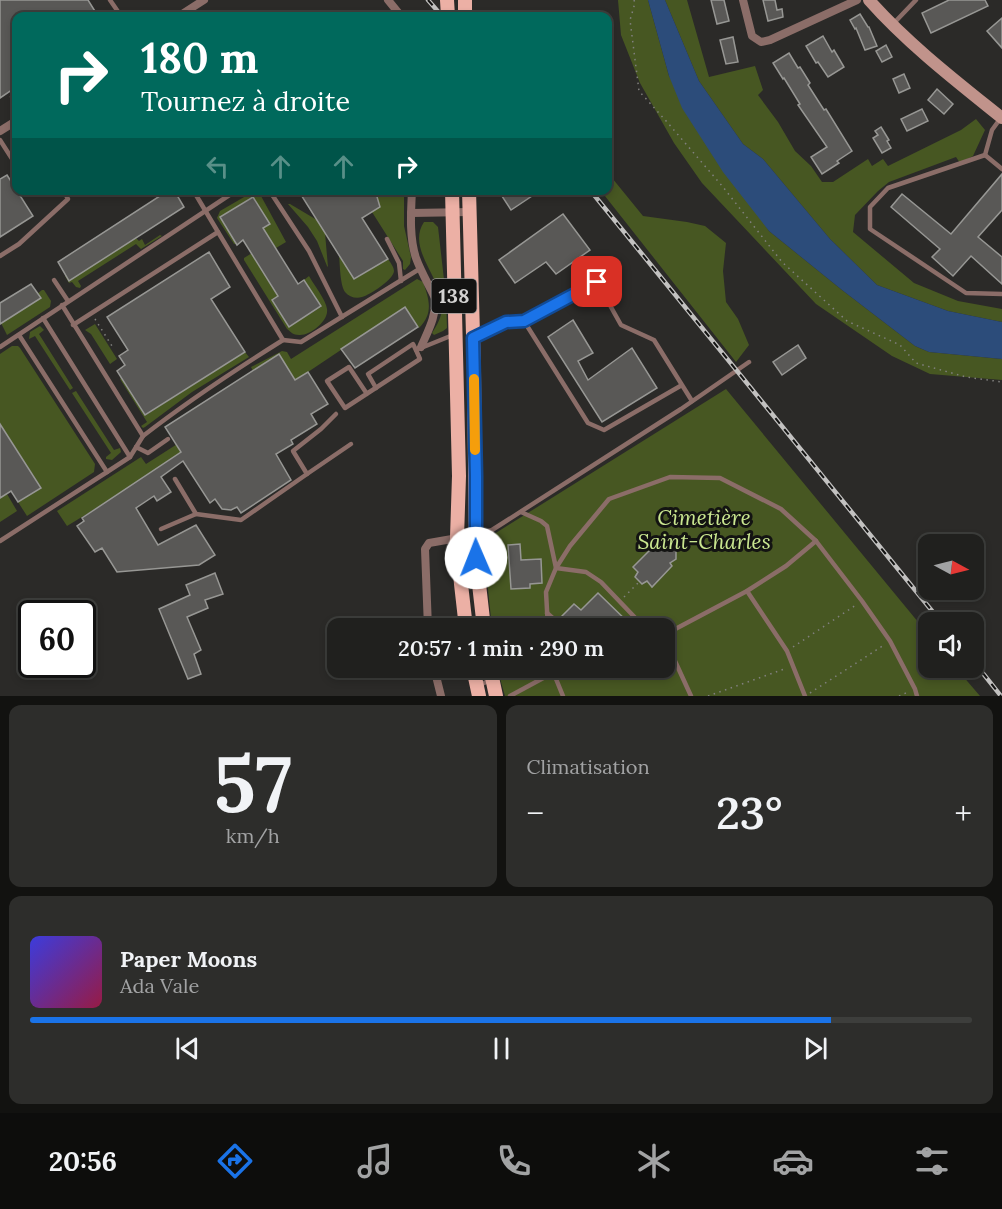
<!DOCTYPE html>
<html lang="fr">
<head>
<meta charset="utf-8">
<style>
  :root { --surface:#20201e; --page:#2d2d2b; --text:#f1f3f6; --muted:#a2a3a4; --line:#3d3e3c; --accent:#1a73e8 }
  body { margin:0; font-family:Lora,serif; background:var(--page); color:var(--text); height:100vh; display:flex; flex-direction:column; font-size:22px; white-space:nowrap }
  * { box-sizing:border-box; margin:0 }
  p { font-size:20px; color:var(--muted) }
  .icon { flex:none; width:33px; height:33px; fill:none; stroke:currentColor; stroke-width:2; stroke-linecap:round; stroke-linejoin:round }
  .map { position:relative; height:696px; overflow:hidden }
  .sheet { display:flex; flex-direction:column; gap:9px; padding:9px; background:#121210; flex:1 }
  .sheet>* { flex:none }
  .top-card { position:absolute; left:12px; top:12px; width:600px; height:183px; border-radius:12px; box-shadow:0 3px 9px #0003,0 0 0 2px var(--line); background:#00695c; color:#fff; overflow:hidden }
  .needle { width:39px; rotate:97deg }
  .tools { position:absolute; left:918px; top:534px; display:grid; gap:12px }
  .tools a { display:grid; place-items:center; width:66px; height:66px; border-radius:12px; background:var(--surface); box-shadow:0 3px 9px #0003,0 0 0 2px var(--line); font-size:30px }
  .speed { position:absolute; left:18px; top:600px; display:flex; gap:12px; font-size:30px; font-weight:700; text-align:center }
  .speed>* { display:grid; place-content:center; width:78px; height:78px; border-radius:50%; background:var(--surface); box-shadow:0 3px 9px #0003,0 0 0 2px var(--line); line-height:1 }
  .speed .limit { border:3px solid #111; border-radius:9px; background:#fff; color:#111 }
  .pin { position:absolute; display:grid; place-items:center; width:51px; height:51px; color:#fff; margin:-26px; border-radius:12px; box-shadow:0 3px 9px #0006 }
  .me { position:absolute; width:66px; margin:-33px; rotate:359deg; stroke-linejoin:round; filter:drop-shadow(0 0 4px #0008) }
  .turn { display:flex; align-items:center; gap:21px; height:126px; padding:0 30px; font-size:27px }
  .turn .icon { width:78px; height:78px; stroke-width:2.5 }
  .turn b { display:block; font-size:42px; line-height:51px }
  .lanes { display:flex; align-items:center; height:57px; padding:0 30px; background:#0003; justify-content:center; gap:30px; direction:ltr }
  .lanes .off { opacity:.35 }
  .big { font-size:45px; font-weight:600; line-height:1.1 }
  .sheet .card { flex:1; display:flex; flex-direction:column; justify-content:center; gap:9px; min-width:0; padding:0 21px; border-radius:12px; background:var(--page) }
  .sheet .dial { align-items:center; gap:0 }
  .dial b { font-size:78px; line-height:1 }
  .song { display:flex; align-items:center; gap:18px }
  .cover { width:72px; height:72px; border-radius:9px; background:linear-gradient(135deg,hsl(240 70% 55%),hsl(340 70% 35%)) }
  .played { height:6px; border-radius:3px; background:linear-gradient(90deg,var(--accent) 85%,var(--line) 85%) }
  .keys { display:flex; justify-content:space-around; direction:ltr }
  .heat { display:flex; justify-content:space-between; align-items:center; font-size:33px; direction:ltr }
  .sheet .tiles { flex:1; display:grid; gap:9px; grid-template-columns:1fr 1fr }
  .card:last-child { grid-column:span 2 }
  .trip { position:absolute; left:327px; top:618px; width:348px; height:60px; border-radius:12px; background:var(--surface); box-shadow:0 3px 9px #0003,0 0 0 2px var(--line); font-weight:600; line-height:60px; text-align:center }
  .tabs { display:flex; height:96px; justify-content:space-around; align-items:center; background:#0d0d0c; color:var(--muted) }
  .tabs .icon { width:42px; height:42px }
  .tabs .selected { color:var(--accent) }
  .tabs b { font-size:27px; color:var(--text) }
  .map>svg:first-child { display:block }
  .green { fill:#475722 }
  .water { fill:#2c4c7a }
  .building { fill:#595856; stroke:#979794; stroke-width:1.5 }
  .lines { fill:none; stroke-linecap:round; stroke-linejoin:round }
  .path { stroke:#81807e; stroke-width:1.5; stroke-dasharray:1.5 4.5; stroke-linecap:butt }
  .lane { stroke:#8b6d68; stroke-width:4.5 }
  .street { stroke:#8b6d68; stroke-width:8 }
  .secondary { stroke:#c1938b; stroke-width:12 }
  .primary { stroke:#ecb0a5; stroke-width:14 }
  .rail-casing { stroke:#c2c1c0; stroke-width:4.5 }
  .rail { stroke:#131312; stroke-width:2; stroke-dasharray:7; stroke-linecap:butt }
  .route-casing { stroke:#114b97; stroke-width:15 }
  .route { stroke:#1a73e8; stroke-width:10 }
  .slow { stroke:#f59e0b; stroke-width:10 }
  .labels { text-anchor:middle; stroke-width:6; stroke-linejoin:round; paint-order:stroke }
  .shield { fill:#131312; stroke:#999998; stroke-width:1.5 }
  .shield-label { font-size:20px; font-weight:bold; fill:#d3d2d1 }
  .park-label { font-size:21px; font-style:italic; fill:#cae790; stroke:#131312 }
</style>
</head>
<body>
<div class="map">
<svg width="1002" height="696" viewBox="0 0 1002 696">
  <rect width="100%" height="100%" fill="#2b2a28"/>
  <g class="green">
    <path d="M618,0H648L669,76L769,231L842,290L915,346L929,352L1002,359V380L930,374L892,356L816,304L702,183L674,143L640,83L621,35Z"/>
    <path d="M665,0H687L709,77L755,66L763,90L758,95L778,122L795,151L811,166L822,182H833L868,159L872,166L883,159L888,166L961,130L976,119L985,130L973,156L960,163L956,157L889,182L878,191L855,215L853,232L914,283L958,301L1002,309V322L948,311L877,285L830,239L763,159L743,144L699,81Z"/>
    <path d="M608,173L643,216L687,222L705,226L726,243L723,271L726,302L738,319L749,345L736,362L601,191L608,190Z"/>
    <path d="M375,191H404V226L411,257L410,264L405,270L403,269V261L372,212L379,206Z"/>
    <path d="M254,192L261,196L286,242L276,248L263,228L269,224L236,244H234L217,218L220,211L251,193Z"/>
    <path d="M288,204H290L317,220L325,233L328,267L327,266L317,241L308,227Z"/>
    <path d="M424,222H433L438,227L446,297L447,328L443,331L434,335L432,333C437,325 442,317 442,307C443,279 406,249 424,222Z"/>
    <path d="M160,235L162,236L141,249L136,244L78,281L81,286L80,288L76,287L72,282L69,283L65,276L136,238L139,241L142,239L145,245Z"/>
    <path d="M252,253L278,296L272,300L289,327L321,307L304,280L309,276C314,285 326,300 327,309C329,321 310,336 299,335C293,335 291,332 287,329L244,260V258Z"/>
    <path d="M339,255L355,279L388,259C390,262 394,267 394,271C394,279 370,295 362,297C356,299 349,297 345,292C340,285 340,265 339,255Z"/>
    <path d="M417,279L423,282C429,299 434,313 419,328L405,307L308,372L196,442L128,489L67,526L57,511L141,457L146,464L290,372L279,354L253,371L251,367L282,351L287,352L291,359Z"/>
    <path d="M42,290H44L51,301L50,307L7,335L1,323Z"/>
    <path d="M95,324L117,359L110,364L91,334L85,330Z"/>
    <path d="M40,326L44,330L39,334L73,388L70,390L35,336L29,339L30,332Z"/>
    <path d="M12,346H18L20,348L95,464L94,472L27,516L18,502L41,487L0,424V354Z"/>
    <path d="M245,352L249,357L192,392L145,427L143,428L141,426L147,422L120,379L121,378L146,415Z"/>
    <path d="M726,389L928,634V668H956L980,696H505L497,668H664V628H492L483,541Z"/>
    <path d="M76,391L114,450L120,448L121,452L112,460L106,459V457L111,453L72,393Z"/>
    <path d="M7,494L17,511L0,522V498Z"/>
  </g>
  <path class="water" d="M648,0H665L699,81L743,144L763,159L830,239L877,285L948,311L1002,322V359L929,352L915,346L842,290L769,231L723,172L682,108L669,76Z"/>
  <g class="building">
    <path d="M0,0H88L98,16H16V87L0,98Z"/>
    <path d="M711,0H724L729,21L717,24Z"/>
    <path d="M763,0H775L777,10L782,9L783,17L768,21Z"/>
    <path d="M949,0H985L988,6L931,33L922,13Z"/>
    <path d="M860,14L868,27H869L877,46L865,50L856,28L855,29L850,20Z"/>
    <path d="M1002,18V48L987,31Z"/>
    <path d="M823,36L832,52L834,50L844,67L828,77L818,62L816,63L806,46Z"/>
    <path d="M733,37L738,62L726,64L720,40Z"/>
    <path d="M886,45L892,57L882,62L876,51Z"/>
    <path d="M789,53L798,68L800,67L810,83L808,85L824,110L826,109L852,151L837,161L839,163L822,174L811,157L827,147L798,105L800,104L784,78L783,79L773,63Z"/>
    <path d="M904,74L910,88L899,93L893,79Z"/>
    <path d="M937,89L953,104L944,114L928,100Z"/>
    <path d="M922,109L928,121L907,131L901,119Z"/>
    <path d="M881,127L889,140L887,141L891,148L882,153L873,138L878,135L875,131Z"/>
    <path d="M1002,174V210L978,237L1002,257V284L971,256L953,276L932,257L940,249L891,207L902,194L951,234Z"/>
    <path d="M7,175L33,216L0,237V179Z"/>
    <path d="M169,190H174L184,207L69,281L58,262Z"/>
    <path d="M298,190H375L380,207L362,218L388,259L354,279Z"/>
    <path d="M498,190H541L511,210Z"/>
    <path d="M253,197L270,224L263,228L298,284L304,280L321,306L289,327L272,300L278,296L243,240L237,245L220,217Z"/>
    <path d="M563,214L590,250L556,274L546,262L515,283L499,260Z"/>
    <path d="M209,252L230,287L211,299L245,352L145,415L117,371L125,365L119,356L128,350L107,317Z"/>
    <path d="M31,284L41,298L0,324V303Z"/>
    <path d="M405,307L418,327L355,368L341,349Z"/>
    <path d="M573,320L593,353L578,361L588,380L632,348L657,388L602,422L548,337Z"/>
    <path d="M798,345L806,358L782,375L773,362Z"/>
    <path d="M279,354L295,380L308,372L328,404L311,414L317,424L291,440L293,444L276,454L291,480L241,513L237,507L231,510L222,509L215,499L210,503L183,461L161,477L171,492L157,501L154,496L136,508L158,545L196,525L215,555L199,565L117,572L102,548L95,552L77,526L84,521L82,518L181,452L165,427Z"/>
    <path d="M0,424L41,488L18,502L11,491L0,498Z"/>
    <path d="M668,542L674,545L676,552V559L670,563L672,566L652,587L647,581L642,584L635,577L638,572L633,567L654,546L657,548Z"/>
    <path d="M520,544L521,560L541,559L542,583L530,584V588L511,589L508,545Z"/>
    <path d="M215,573L223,594L205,600L208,608L187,617L201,650L194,654L201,674L188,679L159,609L190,595L186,585Z"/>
    <path d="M598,593L634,628H568L571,625L562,616L574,604L581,610Z"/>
  </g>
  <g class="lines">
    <g class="path">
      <path d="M634,0L635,3L630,20L639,91L667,122L723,187L782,262L847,321L900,345L916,363L966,377L1002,382"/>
      <path d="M95,319L112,346"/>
      <path d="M624,597L638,583"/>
      <path d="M793,647L856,605"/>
      <path d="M810,693L884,645"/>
      <path d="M708,696L787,668"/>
      <path d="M899,696L908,692"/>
    </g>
    <g class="lane">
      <path d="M110,0L121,16"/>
      <path d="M894,23L916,0"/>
      <path d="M16,95L12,97L16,104"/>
      <path d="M0,140L16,165"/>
      <path d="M985,155L888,188L870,207V229L966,293L1002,294"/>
      <path d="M985,155L992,130L1000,119"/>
      <path d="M985,155L1002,169"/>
      <path d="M33,190L35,193"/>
      <path d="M193,190L218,232"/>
      <path d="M269,190L309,251L342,317"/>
      <path d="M387,239L399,263L401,281"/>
      <path d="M0,256L19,244L68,199L63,190"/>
      <path d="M54,280L68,301"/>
      <path d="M62,305L143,436L130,457L107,472"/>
      <path d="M43,318L130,457"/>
      <path d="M73,325L218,232L283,340C235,370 188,401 143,436"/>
      <path d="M475,337L505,322L524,321"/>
      <path d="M283,340L301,342L421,268"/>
      <path d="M0,347L237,190"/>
      <path d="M682,385L654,340L621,325L597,282L524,321L588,423L604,430L682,385L692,401"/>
      <path d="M376,388L368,374L413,344L416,350"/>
      <path d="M367,394L349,367L327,381L345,408L420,359L416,350L453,335"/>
      <path d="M336,414L321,429L293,451L307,474L351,444"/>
      <path d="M136,447L148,453L168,439"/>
      <path d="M175,479L196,514L241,520L307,474"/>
      <path d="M521,512L541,521L547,526L556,568L586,572L601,582L645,628"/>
      <path d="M161,529L196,514"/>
      <path d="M478,534L492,530L503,523L681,409L749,362"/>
      <path d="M0,541L107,472L19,335"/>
      <path d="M747,591L787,651L805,696"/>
      <path d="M547,613L564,628"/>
      <path d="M548,628L546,592L556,568L570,546L609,499L670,477L720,478L781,509L816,541L862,601L890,641L915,689L917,696"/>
      <path d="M664,635L747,591L786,566L816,541"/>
      <path d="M664,637L691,696"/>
      <path d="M553,668L554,674L563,696"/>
      <path d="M480,685C508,670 522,678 551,675C558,674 566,670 573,668"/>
      <path d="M510,696L547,676"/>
    </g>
    <g class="street">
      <path d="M388,0L401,16"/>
      <path d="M743,0L752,36L761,42L770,40L857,0"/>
      <path d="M179,16L204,0"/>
      <path d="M0,131L16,121"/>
      <path d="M412,190C411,212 409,237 416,258C421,272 429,285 435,298C437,315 428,331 421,347"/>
      <path d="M411,213L470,212"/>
      <path d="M428,628L425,549L429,543L475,535"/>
      <path d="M434,668L441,696"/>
    </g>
    <path class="secondary" d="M869,0C908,44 956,81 1002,118"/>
    <g class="primary">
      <path d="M447,0L448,16"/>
      <path d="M465,0V16"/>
      <path d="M452,190L459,476L457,538L461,584L466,628"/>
      <path d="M469,190L474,371L476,558L484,628"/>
      <path d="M473,668L479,696"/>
      <path d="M490,668L496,696"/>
    </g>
    <g class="rail-casing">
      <g id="rail">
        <path d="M428,0L442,16"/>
        <path d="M590,190L941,622"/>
        <path d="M974,662L1001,696"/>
      </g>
    </g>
    <use href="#rail" class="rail"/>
  </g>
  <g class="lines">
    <g class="route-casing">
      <path id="route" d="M476,558V476L473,338L506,322L524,321L597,282"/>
    </g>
    <use href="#route" class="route"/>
    <path class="slow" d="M474,379L475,450"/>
  </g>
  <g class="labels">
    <rect class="shield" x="431.5" y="279" width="45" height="34" rx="4.5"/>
    <g class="shield-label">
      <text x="454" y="303">138</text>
    </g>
    <g class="park-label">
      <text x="704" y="525">Cimetière<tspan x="704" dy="24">Saint-Charles</tspan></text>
    </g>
  </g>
</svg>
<div class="tools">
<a><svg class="needle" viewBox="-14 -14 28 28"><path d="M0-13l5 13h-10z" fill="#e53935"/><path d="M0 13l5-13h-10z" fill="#a2a3a4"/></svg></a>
<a><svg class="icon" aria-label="sound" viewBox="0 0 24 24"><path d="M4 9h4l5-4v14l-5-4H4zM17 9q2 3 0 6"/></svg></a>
</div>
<div class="speed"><div class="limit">60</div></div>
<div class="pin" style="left:597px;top:282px;background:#d93025"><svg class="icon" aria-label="arrive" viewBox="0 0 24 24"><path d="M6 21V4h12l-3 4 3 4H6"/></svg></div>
<svg class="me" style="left:476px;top:558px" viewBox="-20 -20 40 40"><circle r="19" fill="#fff"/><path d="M0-13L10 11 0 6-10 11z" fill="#1a73e8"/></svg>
<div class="trip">20:57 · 1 min · 290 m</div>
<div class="top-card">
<div class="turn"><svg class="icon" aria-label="right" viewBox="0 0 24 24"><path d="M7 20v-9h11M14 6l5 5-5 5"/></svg><div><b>180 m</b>Tournez à droite</div></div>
<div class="lanes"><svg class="icon off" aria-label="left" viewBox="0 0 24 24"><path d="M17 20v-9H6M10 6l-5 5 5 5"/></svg><svg class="icon off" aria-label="ahead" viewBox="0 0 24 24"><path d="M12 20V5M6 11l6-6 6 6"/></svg><svg class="icon off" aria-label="ahead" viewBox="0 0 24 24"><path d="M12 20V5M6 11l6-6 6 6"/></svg><svg class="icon" aria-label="right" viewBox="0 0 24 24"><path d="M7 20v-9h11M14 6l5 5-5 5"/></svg></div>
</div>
</div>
<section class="sheet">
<div class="tiles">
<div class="card dial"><b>57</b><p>km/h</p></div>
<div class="card"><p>Climatisation</p>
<div class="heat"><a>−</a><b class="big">23°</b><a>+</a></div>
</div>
<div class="card">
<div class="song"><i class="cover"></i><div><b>Paper Moons</b><p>Ada Vale</p></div></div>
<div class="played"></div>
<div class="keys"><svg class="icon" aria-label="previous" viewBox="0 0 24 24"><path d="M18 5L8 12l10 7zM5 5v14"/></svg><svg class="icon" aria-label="pause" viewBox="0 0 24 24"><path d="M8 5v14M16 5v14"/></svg><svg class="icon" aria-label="next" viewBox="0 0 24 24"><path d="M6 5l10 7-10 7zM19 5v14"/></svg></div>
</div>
</div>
</section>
<nav class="tabs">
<b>20:56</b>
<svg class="icon selected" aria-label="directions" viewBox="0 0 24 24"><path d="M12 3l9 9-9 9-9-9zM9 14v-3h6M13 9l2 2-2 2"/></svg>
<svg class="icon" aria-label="music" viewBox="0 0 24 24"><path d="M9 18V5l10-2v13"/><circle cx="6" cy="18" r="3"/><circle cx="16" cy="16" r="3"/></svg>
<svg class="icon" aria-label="phone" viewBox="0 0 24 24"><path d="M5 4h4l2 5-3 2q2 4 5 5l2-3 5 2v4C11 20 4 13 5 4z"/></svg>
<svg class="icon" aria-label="climate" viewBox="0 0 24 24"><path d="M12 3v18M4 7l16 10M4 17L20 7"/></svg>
<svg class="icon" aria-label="car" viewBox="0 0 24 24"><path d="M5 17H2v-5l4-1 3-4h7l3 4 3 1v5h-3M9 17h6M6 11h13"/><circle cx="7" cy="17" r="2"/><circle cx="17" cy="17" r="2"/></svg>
<svg class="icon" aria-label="filters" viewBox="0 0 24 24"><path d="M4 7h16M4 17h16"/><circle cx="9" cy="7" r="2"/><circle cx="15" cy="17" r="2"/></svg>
</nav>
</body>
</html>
